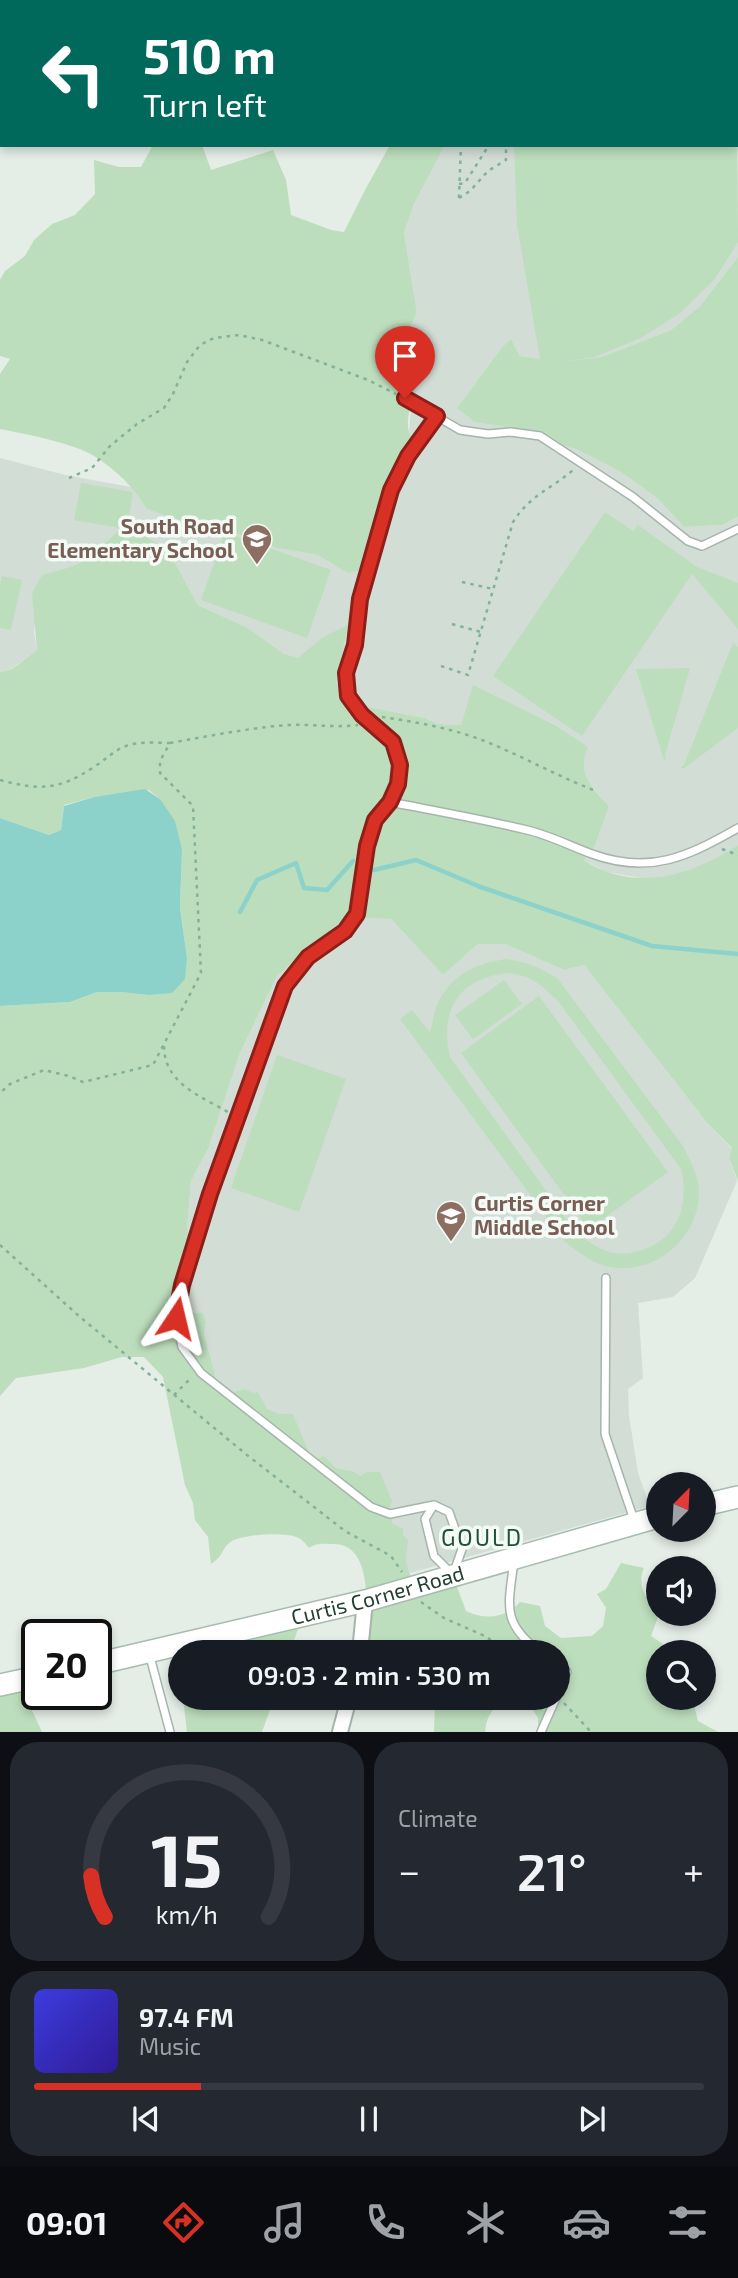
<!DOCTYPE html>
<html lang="en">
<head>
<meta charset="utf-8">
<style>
  :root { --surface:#171b24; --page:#242831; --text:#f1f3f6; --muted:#9ea1a6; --line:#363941; --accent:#d93025 }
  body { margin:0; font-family:"Exo 2",sans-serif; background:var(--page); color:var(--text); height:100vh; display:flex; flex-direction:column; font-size:26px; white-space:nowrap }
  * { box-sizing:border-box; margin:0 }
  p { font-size:23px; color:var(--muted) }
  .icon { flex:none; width:38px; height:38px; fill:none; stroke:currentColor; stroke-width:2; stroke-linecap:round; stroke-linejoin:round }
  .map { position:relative; height:1732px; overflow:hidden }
  .panel { display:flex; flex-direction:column; gap:10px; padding:10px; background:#0d0f14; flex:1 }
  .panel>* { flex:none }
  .banner { position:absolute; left:0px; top:0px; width:738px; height:147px; box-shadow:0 4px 10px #0003; background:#00695c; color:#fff; overflow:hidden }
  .needle { width:46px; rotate:24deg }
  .fabs { position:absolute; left:646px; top:1472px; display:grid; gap:14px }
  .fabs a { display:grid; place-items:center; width:70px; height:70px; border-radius:50%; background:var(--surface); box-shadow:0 4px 10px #0003; font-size:35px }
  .speed { position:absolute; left:21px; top:1619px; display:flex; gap:14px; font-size:35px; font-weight:700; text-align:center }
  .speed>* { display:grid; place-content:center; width:91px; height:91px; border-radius:50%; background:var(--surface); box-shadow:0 4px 10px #0003; line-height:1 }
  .speed .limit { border:4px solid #111; border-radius:10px; background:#fff; color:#111 }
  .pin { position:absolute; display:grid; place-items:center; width:60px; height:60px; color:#fff; margin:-72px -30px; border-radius:50% 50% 50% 0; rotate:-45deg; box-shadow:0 0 7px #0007 }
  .pin .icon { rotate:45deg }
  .me { position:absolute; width:77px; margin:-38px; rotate:10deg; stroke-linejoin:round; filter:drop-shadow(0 0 5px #0008) }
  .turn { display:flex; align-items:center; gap:24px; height:147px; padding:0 28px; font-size:32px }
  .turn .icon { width:91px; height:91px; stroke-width:2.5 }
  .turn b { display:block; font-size:49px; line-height:60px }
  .big { font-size:52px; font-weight:600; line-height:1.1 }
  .panel .card { flex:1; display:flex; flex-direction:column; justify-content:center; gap:10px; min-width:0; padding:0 24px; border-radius:28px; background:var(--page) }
  .panel .dial { align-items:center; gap:0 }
  .dial svg { height:182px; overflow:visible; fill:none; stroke:var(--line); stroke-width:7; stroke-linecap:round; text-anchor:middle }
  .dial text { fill:var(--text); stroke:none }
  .song { display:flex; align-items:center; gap:21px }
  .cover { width:84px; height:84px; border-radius:10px; background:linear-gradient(135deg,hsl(240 70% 55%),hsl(250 70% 35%)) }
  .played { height:7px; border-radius:4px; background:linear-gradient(90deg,var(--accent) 25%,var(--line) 25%) }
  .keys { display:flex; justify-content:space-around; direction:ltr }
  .heat { display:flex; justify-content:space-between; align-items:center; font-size:38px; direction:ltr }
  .panel .tiles { flex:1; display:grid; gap:10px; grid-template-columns:1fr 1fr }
  .card:last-child { grid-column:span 2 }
  .trip { position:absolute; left:168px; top:1640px; width:402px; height:70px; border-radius:35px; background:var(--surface); box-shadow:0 4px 10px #0003; font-weight:600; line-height:70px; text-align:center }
  .tab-bar { display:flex; height:112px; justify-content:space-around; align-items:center; background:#090b0e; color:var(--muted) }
  .tab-bar .icon { width:49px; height:49px }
  .tab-bar .active { color:var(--accent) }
  .tab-bar b { font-size:32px; color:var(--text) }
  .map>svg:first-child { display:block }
  .built { fill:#d2ddd5 }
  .green { fill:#bddebd; fill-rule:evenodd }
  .water { fill:#8cd2ca }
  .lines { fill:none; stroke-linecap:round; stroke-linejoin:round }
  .stream { stroke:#8cd2ca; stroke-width:4.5 }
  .lane-casing { stroke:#a6b5ac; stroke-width:10 }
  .street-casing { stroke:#a6b5ac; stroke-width:18 }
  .secondary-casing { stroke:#a5bcae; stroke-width:24 }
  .path { stroke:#84b197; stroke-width:2.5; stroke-dasharray:3.5 5; stroke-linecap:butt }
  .lane { stroke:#fff; stroke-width:7 }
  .street { stroke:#fff; stroke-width:14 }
  .secondary { stroke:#fff; stroke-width:21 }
  .route-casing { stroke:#8d1f18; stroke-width:18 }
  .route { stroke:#d93025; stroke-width:12 }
  .labels { text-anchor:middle; stroke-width:7; stroke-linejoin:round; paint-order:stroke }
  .education-label { font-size:21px; font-weight:bold; fill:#785e54; stroke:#f4faf6; text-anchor:end }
  .street-label { font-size:21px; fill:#233f30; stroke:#f4faf6 }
  .neighbourhood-label { font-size:23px; letter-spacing:2px; fill:#1f5138; stroke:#f4faf6 }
</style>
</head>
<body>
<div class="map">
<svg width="738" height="1732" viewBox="0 0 738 1732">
  <rect width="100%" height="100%" fill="#e4ede6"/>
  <g class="built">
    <path d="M737,96L738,257L700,306L671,330L601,357L562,363L520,356L511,339L502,347L457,408L474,422L543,433L563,445L578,450L621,472L657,498L684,527L722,525L738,517V845L715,861L678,874L646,879L607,872L584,860L595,846L609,806L587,781L582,760L587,747L555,725L474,686L461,725L438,724L425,718L368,707L352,701L336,684L323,637L298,659L284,654L248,628L198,605L168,550L116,532L93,557L69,569L42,575L34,632L37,650L11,669L0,672V458L65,475L131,487L223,529L277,548L318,555L333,563L367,541L376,526L385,494L409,434L412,395L420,367L409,329L417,313L404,233L414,204L445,145H737Z"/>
    <path d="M353,918L391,919L443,975L478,944H505L564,970L584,965L708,1124L732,1149L729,1158L737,1181L695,1278L673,1297L638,1303L643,1378L628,1389L629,1416L638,1473L650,1506L410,1573L406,1561L407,1540L393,1524L390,1506L365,1474L360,1476L353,1471L336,1468L318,1459L311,1458L280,1414L267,1409L253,1393H230L218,1385L204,1334L206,1322L203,1314H193L179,1270L191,1248L187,1231L191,1181L208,1149L240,1053L277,976L301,955Z"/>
  </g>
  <g class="green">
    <path d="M737,121L738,242L714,280L680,313L641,338L594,357L562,362L601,357L671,330L700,306L738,257V517L722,525L684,527L657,498L621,472L578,450L563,445L544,433L474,422L457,408L502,347L511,339L520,356L540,359L517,225L514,145H737Z"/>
    <path d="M153,145H202L211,170L273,150L286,180L291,215L331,230L344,232L365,190L390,145H445L414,204L404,233L417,313L409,329C412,340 420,355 420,367C421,386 399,420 412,438L389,492L385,494C378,520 367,543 360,570L348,573L318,555L277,548L223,529L219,533L147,509C135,488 115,469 94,456C73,443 25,434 0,429V374L10,359L0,356V280L5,271L25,256L34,240L52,224L75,215L95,194L94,160L119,167H141Z"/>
    <path d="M81,483L133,492L127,529L74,520Z"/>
    <path d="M605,512L633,531L638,525L697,567L738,583V629L692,574L582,736L493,676Z"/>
    <path d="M116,532H138L168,550L198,605L248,628L284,654L298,658L323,637L348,625L336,683L352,701L368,707L425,718L438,724L461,725L473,685L555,725L588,747C576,774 592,787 609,806L595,846L584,860C633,893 692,876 738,845V1181L729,1158L732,1148L708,1124L584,965L564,970L505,944H478L443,975L391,919L353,918L301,955L277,976L240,1053L208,1149L191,1181L187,1231L192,1238L191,1248L179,1270L193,1313H203L206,1322L204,1334L218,1385L230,1393L245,1389L253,1393L258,1392L267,1409L280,1414H293L311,1458L318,1459L324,1456L336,1468L353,1471L360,1476L367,1472H380L392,1501L390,1506L393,1524L403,1529V1535L408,1540L406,1561L413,1584L453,1576L466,1611C485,1620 505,1619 520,1602L540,1606L545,1626L561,1638L592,1636L603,1626L606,1608L597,1594L606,1589L621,1563L644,1568C636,1586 647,1601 659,1614L651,1636L675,1652H658V1698H692L698,1721L718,1732H542L538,1729V1718L531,1707L501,1703C489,1712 487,1718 485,1732H434L435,1705L444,1698H558V1652H426L401,1646L384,1652L365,1648C366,1621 376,1545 335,1544C325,1544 318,1542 309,1548C305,1543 302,1539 296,1537C284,1532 239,1534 229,1543C221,1551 223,1556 211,1564L208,1537L195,1520L193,1503L185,1485L163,1377L144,1357H122L84,1368L16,1378L0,1396V1006L70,1002L97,992H121L148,995L187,958L180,908L182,849L160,799L149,790L94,797L64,805L61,830L49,835L0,818V672L12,669L37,650L32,593L42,575C81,565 89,562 116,532Z"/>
    <path d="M225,532L331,570L307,638L201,600Z"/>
    <path d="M2,576L22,580L11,630L0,628V587Z"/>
    <path d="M733,643L738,647V728L683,769L681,767L684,765Z"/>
    <path d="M690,668L665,755L666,758L664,760L636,669Z"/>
    <path d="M507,959C527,962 541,967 558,979L683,1146C690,1161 699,1175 699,1192C699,1235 661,1271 618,1268C597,1267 581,1254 565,1242L400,1019L412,1010L430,1032C433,1024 433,1014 437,1005C450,975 476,963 507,959ZM508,973C533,976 540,984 558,1001L681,1169C690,1205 677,1241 639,1251C629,1254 617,1255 607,1251C594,1247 585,1239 575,1231L450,1057C439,1010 459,978 508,973Z"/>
    <path d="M504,980L522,1004L473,1039L455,1015Z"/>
    <path d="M539,996L668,1172L589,1229L461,1053Z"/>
    <path d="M277,1055L346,1079L299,1212L231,1188Z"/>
    <path d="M299,1626L290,1652H187Z"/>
    <path d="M22,1679L29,1704L42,1732H0V1683Z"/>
    <path d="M183,1698H274L262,1732H187Z"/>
  </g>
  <path class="water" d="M145,789L160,799L175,821L182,849L180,908L187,958L185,979L172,993L148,995L121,992H97L70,1002L0,1006V818L49,835L61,830L64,806L94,797Z"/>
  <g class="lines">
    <g class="stream">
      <path d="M374,870L416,860L478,886L652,946L738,954"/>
      <path d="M240,912L257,880L296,863L304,888L327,890L353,861"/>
    </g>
    <g class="lane-casing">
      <g id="lane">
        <path d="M405,398L460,430L488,434L511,432L540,436L633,497L688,541L702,546L738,529"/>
        <path d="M390,802C436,811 482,819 527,830C549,835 570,846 592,854C650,875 687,857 738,828"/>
        <path d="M606,1278L605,1434L635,1523"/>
        <path d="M434,1505L425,1519L434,1556L453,1575L462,1549L449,1512L434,1505L390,1514L371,1507L201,1373L182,1347L176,1318L182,1285L210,1194L285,986L308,957L346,931L357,914L361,896L367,846L375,820L390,802L398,784L400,765L393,742L362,715L348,696L347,673L355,645L360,599L391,490L408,456L437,416"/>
        <path d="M514,1560C509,1605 500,1622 540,1652"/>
        <path d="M149,1653L170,1732"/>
        <path d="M558,1665L567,1672L558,1692"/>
        <path d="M541,1732L556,1698"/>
      </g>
    </g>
    <g class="street-casing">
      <g id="street">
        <path d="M360,1652L365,1601"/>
        <path d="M340,1732L349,1698"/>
      </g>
    </g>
    <g class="secondary-casing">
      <g id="secondary">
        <path d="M704,1505L738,1497"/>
        <path id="s1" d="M96,1664L365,1601L658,1517"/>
        <path d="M0,1685L37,1677"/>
      </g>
    </g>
    <g class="path">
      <path d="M465,2L466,0"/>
      <path d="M459,184L465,183L489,145"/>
      <path d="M459,198L470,191L488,171L506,160V145"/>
      <path d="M459,198L461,145"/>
      <path d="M69,478L92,468L110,446L137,424L164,408L173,394L187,362L200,345L214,338L239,335L262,340L368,380L396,394"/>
      <path d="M462,582L493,589"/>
      <path d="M452,624L481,632"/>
      <path d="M441,666L468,675L513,522C531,494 550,490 573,470"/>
      <path d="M382,717C417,722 455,729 487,742C524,757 559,777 596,791"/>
      <path d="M170,743C209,736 248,728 288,725C311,724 334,728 358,725"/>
      <path d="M0,780C40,791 59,790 94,767C105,760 113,751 126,746C139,741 157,743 170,743L160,761V773L193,806L201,973L153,1065L83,1082L69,1076L44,1070L10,1084L0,1093"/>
      <path d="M722,849L738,855"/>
      <path d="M164,1046C164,1083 200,1096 228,1112"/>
      <path d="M0,1245L80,1317L247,1455L345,1531L391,1556L402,1572"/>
      <path d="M174,1395L192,1377"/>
      <path d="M421,1602L444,1618L487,1637L504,1652"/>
      <path d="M564,1703L591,1732"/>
    </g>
    <use href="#lane" class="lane"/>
    <use href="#street" class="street"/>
    <use href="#secondary" class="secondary"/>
  </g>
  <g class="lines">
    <g class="route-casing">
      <path id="route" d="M176,1318L182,1285L210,1194L285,986L308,957L345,931L357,914L367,846L375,820L390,802L398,784L400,765L393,742L362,715L348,696L346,673L355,645L360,599L391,490L408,456L437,416L405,398"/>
    </g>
    <use href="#route" class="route"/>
  </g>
  <defs>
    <g id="school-pin" transform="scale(1.575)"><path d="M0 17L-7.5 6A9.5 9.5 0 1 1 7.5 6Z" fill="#8d6e63" stroke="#f4faf6"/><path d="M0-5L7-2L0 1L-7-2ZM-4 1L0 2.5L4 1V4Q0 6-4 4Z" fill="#fff"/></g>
  </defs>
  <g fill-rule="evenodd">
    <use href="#school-pin" x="257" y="539"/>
    <use href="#school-pin" x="451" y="1216"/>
  </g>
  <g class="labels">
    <g class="education-label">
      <text x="234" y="534">South Road<tspan x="234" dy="24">Elementary School</tspan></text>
      <text x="474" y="1211" text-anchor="start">Curtis Corner<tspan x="474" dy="24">Middle School</tspan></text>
    </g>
    <g class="street-label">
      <text dy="7" stroke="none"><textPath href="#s1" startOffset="290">Curtis Corner Road</textPath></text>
    </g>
    <g class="neighbourhood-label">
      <text x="482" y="1546">GOULD</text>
    </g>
  </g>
</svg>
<div class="fabs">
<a><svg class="needle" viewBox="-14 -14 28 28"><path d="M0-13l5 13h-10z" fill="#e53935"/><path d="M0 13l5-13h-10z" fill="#9ea1a6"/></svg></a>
<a><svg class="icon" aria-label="sound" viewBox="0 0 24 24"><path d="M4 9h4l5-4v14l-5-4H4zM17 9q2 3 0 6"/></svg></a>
<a><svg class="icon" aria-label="search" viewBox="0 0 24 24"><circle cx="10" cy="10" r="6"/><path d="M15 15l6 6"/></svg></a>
</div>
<div class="speed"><div class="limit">20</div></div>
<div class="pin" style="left:405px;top:398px;background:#d93025"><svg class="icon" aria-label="arrive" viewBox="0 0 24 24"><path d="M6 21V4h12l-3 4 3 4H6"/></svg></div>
<svg class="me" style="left:176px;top:1318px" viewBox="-20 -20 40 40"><path d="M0-17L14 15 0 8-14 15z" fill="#d93025" stroke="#fff" stroke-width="4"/></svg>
<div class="trip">09:03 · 2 min · 530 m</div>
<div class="banner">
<div class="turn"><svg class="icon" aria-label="left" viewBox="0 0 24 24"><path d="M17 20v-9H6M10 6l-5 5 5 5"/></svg><div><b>510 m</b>Turn left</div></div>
</div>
</div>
<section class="panel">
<div class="tiles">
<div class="card dial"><svg viewBox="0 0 100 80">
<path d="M14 69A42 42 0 1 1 86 69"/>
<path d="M14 69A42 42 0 0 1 8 51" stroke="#d93025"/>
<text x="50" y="56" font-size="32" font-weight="700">15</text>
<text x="50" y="72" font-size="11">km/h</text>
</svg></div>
<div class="card"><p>Climate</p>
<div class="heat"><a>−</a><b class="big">21°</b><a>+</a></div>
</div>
<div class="card">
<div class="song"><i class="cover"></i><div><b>97.4 FM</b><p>Music</p></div></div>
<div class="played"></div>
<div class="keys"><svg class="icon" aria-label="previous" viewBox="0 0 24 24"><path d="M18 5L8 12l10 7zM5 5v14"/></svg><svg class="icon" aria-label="pause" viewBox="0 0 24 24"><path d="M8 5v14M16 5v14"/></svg><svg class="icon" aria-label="next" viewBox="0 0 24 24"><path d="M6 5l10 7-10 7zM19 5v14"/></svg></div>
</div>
</div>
</section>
<nav class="tab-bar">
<b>09:01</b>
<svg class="icon active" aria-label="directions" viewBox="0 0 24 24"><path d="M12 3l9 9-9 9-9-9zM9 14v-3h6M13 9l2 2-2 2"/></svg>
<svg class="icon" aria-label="music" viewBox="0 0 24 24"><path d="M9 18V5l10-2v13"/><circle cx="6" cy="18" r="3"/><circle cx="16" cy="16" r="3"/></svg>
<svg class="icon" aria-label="phone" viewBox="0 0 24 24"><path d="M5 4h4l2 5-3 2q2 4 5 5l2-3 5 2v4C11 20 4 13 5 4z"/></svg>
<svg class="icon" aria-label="climate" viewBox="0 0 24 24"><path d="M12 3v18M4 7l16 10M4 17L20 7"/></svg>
<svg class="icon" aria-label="car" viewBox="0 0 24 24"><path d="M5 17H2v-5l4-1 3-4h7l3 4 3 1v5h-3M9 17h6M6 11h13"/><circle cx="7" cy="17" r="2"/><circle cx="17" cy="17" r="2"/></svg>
<svg class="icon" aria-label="filters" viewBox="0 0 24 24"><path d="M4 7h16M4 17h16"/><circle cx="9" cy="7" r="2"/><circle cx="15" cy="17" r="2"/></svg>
</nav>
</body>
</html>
